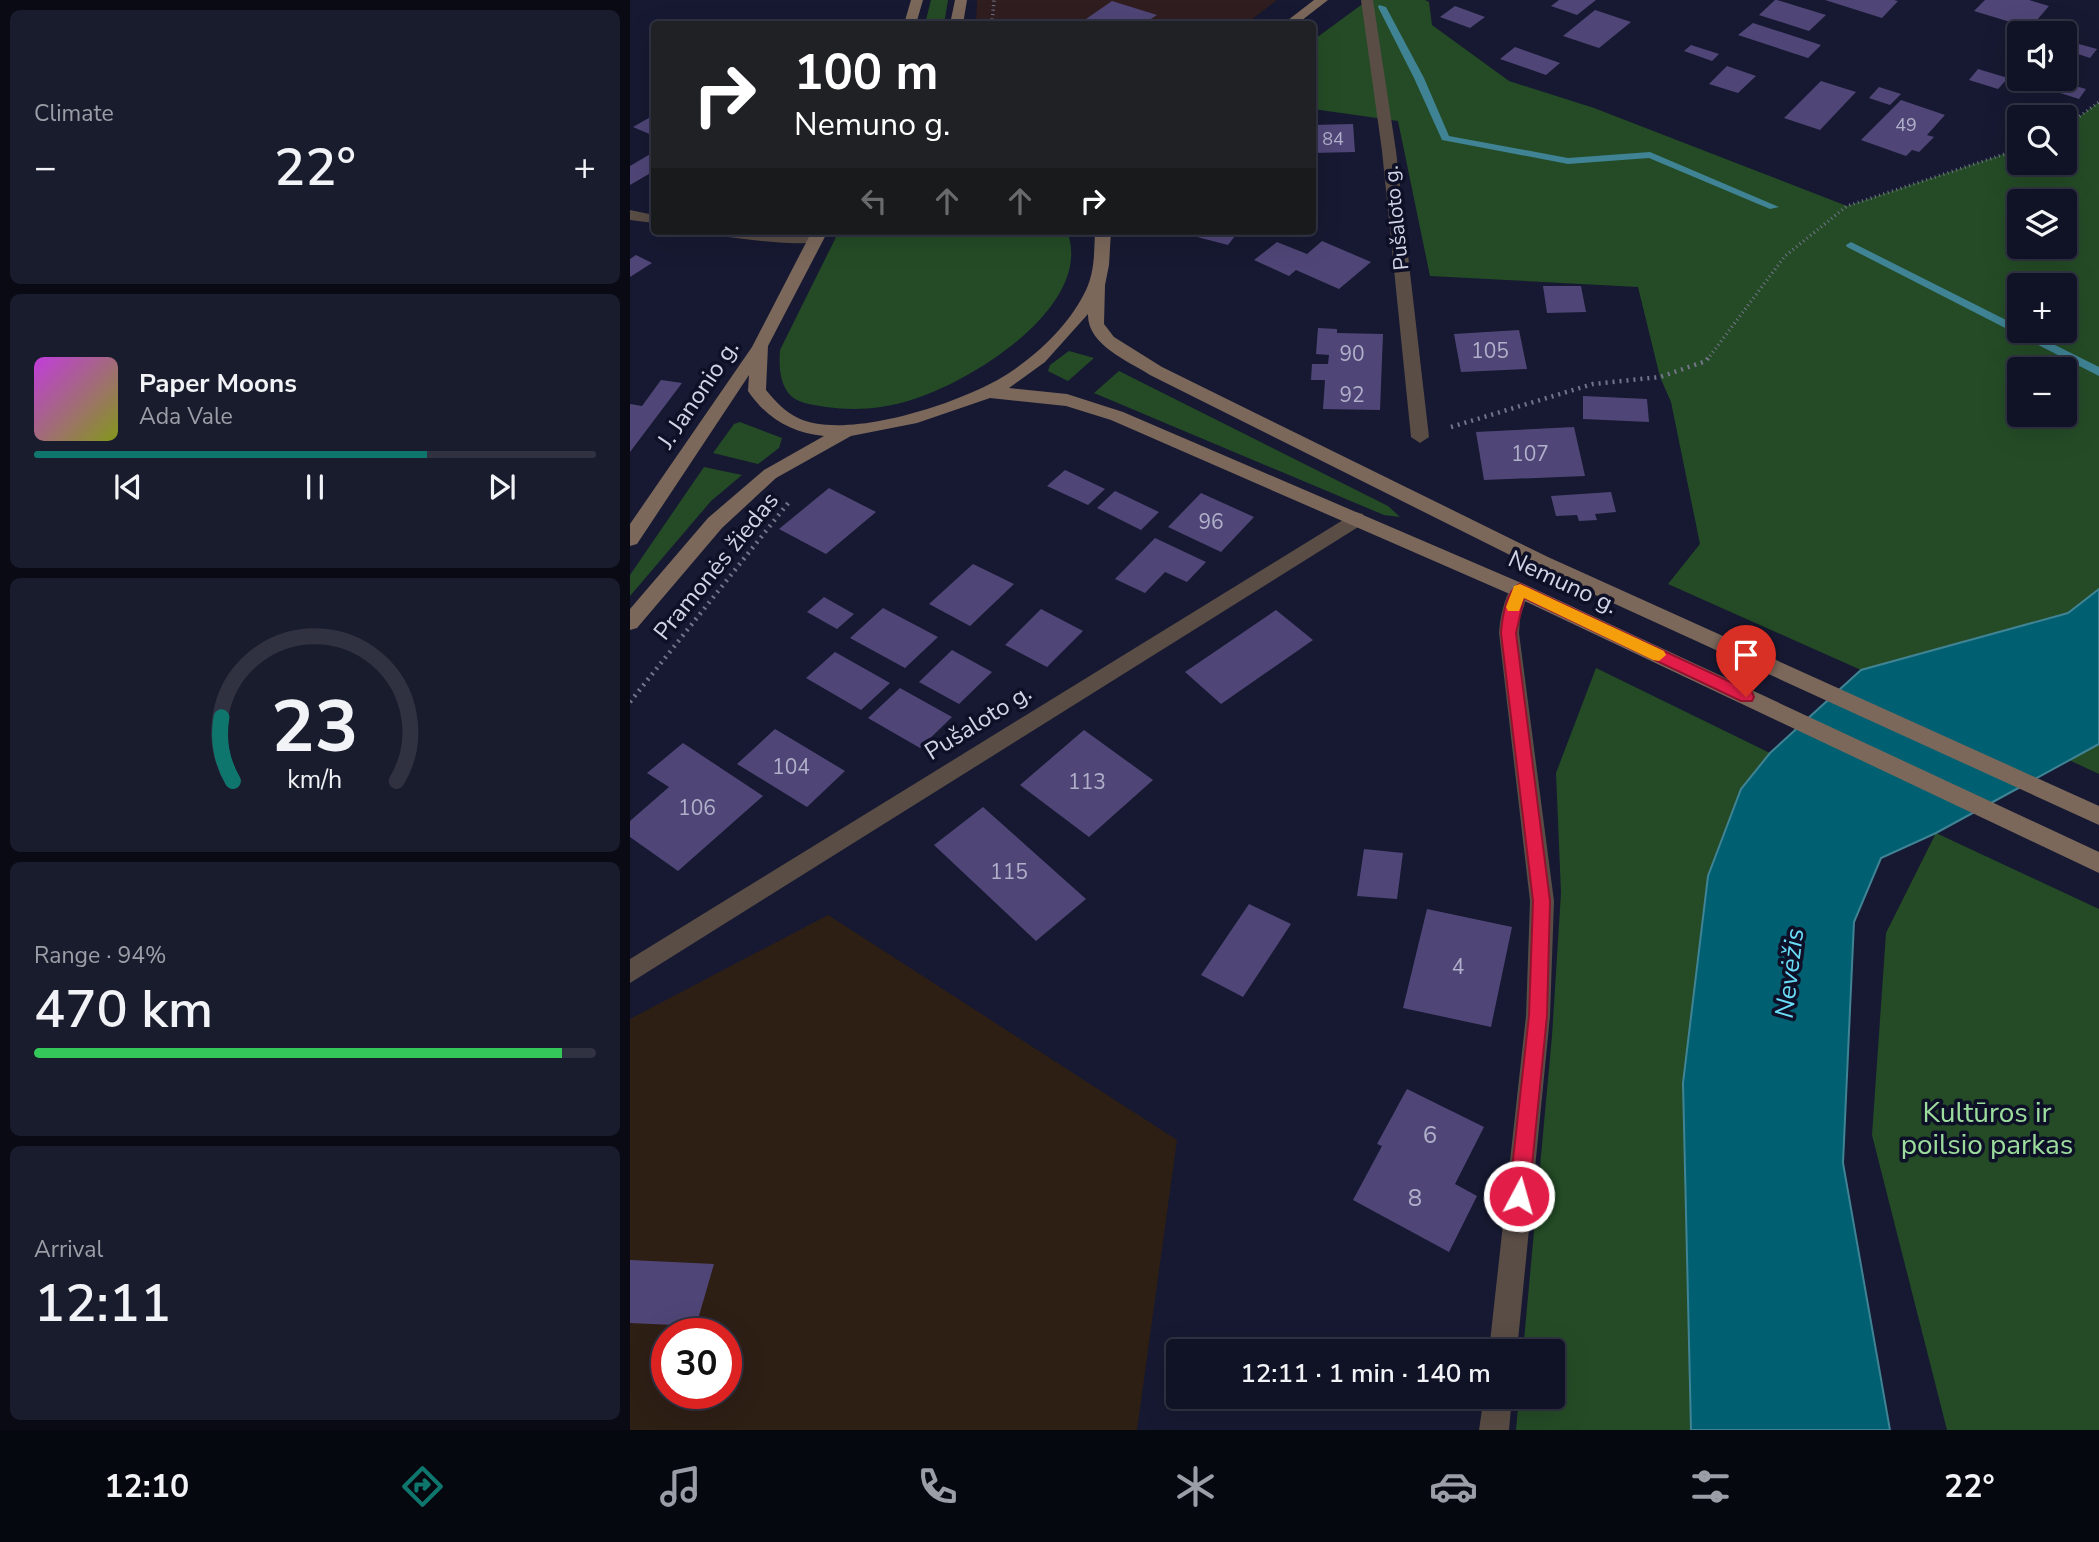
<!DOCTYPE html>
<html lang="en">
<head>
<meta charset="utf-8">
<style>
  :root { --surface:#101325; --page:#191c2d; --text:#f1f3f6; --muted:#9c9ea7; --line:#303242; --accent:#0f766e }
  body { margin:0; font-family:"Nunito Sans",sans-serif; background:var(--page); color:var(--text); height:100vh; display:flex; flex-direction:column; font-size:26px; white-space:nowrap }
  * { box-sizing:border-box; margin:0 }
  p { font-size:23px; color:var(--muted) }
  .icon { flex:none; width:38px; height:38px; fill:none; stroke:currentColor; stroke-width:2; stroke-linecap:round; stroke-linejoin:round }
  .map { position:relative; flex:1; overflow:hidden }
  .sheet { display:flex; flex-direction:column; gap:10px; padding:10px; background:#090a14; width:630px }
  .sheet>* { flex:none }
  .hud { position:absolute; left:21px; top:21px; width:665px; height:214px; border-radius:7px; box-shadow:0 7px 28px #0002,0 0 0 2px var(--line); background:#202124; color:#fff; overflow:hidden }
  .tools { position:absolute; left:1377px; top:21px; display:grid; gap:14px }
  .tools a { display:grid; place-items:center; width:70px; height:70px; border-radius:7px; background:var(--surface); box-shadow:0 7px 28px #0002,0 0 0 2px var(--line); font-size:35px }
  .speed { position:absolute; left:21px; top:1318px; display:flex; gap:14px; font-size:35px; font-weight:700; text-align:center }
  .speed>* { display:grid; place-content:center; width:91px; height:91px; border-radius:50%; background:var(--surface); box-shadow:0 7px 28px #0002,0 0 0 2px var(--line); line-height:1 }
  .speed .limit { border:10px solid #d22; background:#fff; color:#111 }
  .pin { position:absolute; display:grid; place-items:center; width:60px; height:60px; color:#fff; margin:-72px -30px; border-radius:50% 50% 50% 0; rotate:-45deg; box-shadow:0 0 7px #0007 }
  .pin .icon { rotate:45deg }
  .me { position:absolute; width:77px; margin:-38px; rotate:6deg; stroke-linejoin:round; filter:drop-shadow(0 0 5px #0008) }
  .turn { display:flex; align-items:center; gap:24px; height:147px; padding:0 28px; font-size:32px }
  .turn .icon { width:91px; height:91px; stroke-width:2.5 }
  .turn b { display:block; font-size:49px; line-height:60px }
  .lanes { display:flex; align-items:center; height:66px; padding:0 28px; background:#0003; justify-content:center; gap:35px; direction:ltr }
  .lanes .off { opacity:.35 }
  .big { font-size:52px; font-weight:600; line-height:1.1 }
  .sheet .card { flex:1; display:flex; flex-direction:column; justify-content:center; gap:10px; min-width:0; padding:0 24px; border-radius:10px; background:var(--page) }
  .sheet .dial { align-items:center; gap:0 }
  .dial svg { height:182px; overflow:visible; fill:none; stroke:var(--line); stroke-width:7; stroke-linecap:round; text-anchor:middle }
  .dial text { fill:var(--text); stroke:none }
  .song { display:flex; align-items:center; gap:21px }
  .cover { width:84px; height:84px; border-radius:10px; background:linear-gradient(135deg,hsl(290 70% 55%),hsl(70 70% 35%)) }
  .played { height:7px; border-radius:4px; background:linear-gradient(90deg,var(--accent) 70%,var(--line) 70%) }
  .keys { display:flex; justify-content:space-around; direction:ltr }
  .heat { display:flex; justify-content:space-between; align-items:center; font-size:38px; direction:ltr }
  .charge { height:10px; border-radius:5px; background:linear-gradient(90deg,#34c759 94%,var(--line) 0) }
  .trip { position:absolute; left:536px; top:1339px; width:399px; height:70px; border-radius:7px; background:var(--surface); box-shadow:0 7px 28px #0002,0 0 0 2px var(--line); font-weight:600; line-height:70px; text-align:center }
  .menu { display:flex; height:112px; justify-content:space-around; align-items:center; background:#06080f; color:var(--muted) }
  .menu .icon { width:49px; height:49px }
  .menu .selected { color:var(--accent) }
  .menu b { font-size:32px; color:var(--text) }
  main { display:flex; flex:1; min-height:0 }
  .map>svg:first-child { display:block }
  .commercial { fill:#301d1f }
  .industrial { fill:#2e1f15; fill-rule:evenodd }
  .green { fill:#244b26; fill-rule:evenodd }
  .water { fill:#006071; stroke:#3f8394; stroke-width:2 }
  .lines { fill:none; stroke-linecap:round; stroke-linejoin:round }
  .stream { fill:#3f8394; fill-rule:evenodd }
  .building { fill:#4f4677 }
  .path-far1 { stroke:#727589; stroke-width:3.5; stroke-dasharray:1 3.5; stroke-linecap:butt }
  .path { stroke:#727589; stroke-width:4.5; stroke-dasharray:2 5; stroke-linecap:butt }
  .street { fill:#594d45; fill-rule:evenodd }
  .secondary { fill:#7b685b; fill-rule:evenodd }
  .route { fill:#e11d48; stroke:#92132f; stroke-width:2 }
  .slow { fill:#f59e0b }
  .labels { text-anchor:middle; stroke-width:7; stroke-linejoin:round; paint-order:stroke }
  .far-number-label { font-size:18px; fill:#b0b0ca }
  .far-street-label { font-size:21px; fill:#d1d4e5; stroke:#0e1027 }
  .number-label { font-size:21px; fill:#b0b0ca }
  .street-label { font-size:24px; fill:#d1d4e5; stroke:#0e1027 }
  .near-number-label { font-size:24px; fill:#b0b0ca }
  .water-label { font-size:26px; font-style:italic; fill:#6adef8; stroke:#0e1027 }
  .near-park-label { font-size:28px; fill:#9cdd9d; stroke:#0e1027 }
</style>
</head>
<body>
<main>
<section class="sheet">
<div class="card"><p>Climate</p>
<div class="heat"><a>−</a><b class="big">22°</b><a>+</a></div>
</div>
<div class="card">
<div class="song"><i class="cover"></i><div><b>Paper Moons</b><p>Ada Vale</p></div></div>
<div class="played"></div>
<div class="keys"><svg class="icon" aria-label="previous" viewBox="0 0 24 24"><path d="M18 5L8 12l10 7zM5 5v14"/></svg><svg class="icon" aria-label="pause" viewBox="0 0 24 24"><path d="M8 5v14M16 5v14"/></svg><svg class="icon" aria-label="next" viewBox="0 0 24 24"><path d="M6 5l10 7-10 7zM19 5v14"/></svg></div>
</div>
<div class="card dial"><svg viewBox="0 0 100 80">
<path d="M14 69A42 42 0 1 1 86 69"/>
<path d="M14 69A42 42 0 0 1 9 41" stroke="#0f766e"/>
<text x="50" y="56" font-size="32" font-weight="700">23</text>
<text x="50" y="72" font-size="11">km/h</text>
</svg></div>
<div class="card"><p>Range · 94%</p><b class="big">470 km</b><div class="charge"></div></div>
<div class="card"><p>Arrival</p><b class="big">12:11</b></div>
</section>
<div class="map">
<svg width="1469" height="1430" viewBox="0 0 1469 1430">
  <rect width="100%" height="100%" fill="#161931"/>
  <path class="commercial" d="M347,0H647L616,24H346Z"/>
  <path class="industrial" d="M198,915L547,1140L507,1430H0V1019ZM37,1334H96V1393H37Z"/>
  <g class="green">
    <path d="M301,0H318L314,24H295Z"/>
    <path d="M738,0H795L799,2L802,25L879,81L964,108L1217,206L1389,149L1390,163H1435V127L1469,102V589L1438,613L1231,670L1038,584L1070,544L1041,402L1030,377L1008,287L800,276L768,121L683,109L682,41ZM1390,201H1435V247H1390ZM1390,285H1435V331H1390ZM1390,369H1435V415H1390Z"/>
    <path d="M209,231H437C466,306 339,383 281,400C252,409 225,411 196,407C185,405 170,404 161,396C149,384 149,365 150,350Z"/>
    <path d="M439,351L464,358L438,381L418,371L420,365Z"/>
    <path d="M489,371L758,506L770,517L754,515L464,393Z"/>
    <path d="M110,422L152,438L149,448L128,464L83,453L104,424Z"/>
    <path d="M74,467L112,475L81,501L0,596V575Z"/>
    <path d="M966,668L1140,753L1111,789L1078,876L1053,1083L1061,1430H886L889,1397L922,1396V1351H893L922,1036L931,893L926,773Z"/>
    <path d="M1469,744V774L1439,760Z"/>
    <path d="M1306,833L1469,909V1430H1317L1242,1135L1256,933Z"/>
  </g>
  <path class="water" d="M1469,589V744L1306,833L1251,858L1224,922L1213,1163L1260,1430H1061L1053,1083L1078,876L1111,789L1140,753L1231,670L1438,613Z"/>
  <g class="lines">
    <g class="stream">
      <path d="M749,5L756,7L794,78L819,136L938,158L1020,152L1149,207L1140,209L1019,158L938,164L812,140L784,78L748,7Z"/>
      <path d="M1221,242L1390,327V331H1397L1469,367V376L1217,247L1216,245Z"/>
    </g>
  </g>
  <g class="building">
    <path d="M929,0H966L947,15L921,6Z"/>
    <path d="M1145,0H1147L1196,15L1179,31L1129,15Z"/>
    <path d="M1195,0H1264L1268,1L1252,18Z"/>
    <path d="M1355,0H1399L1419,6L1400,28L1344,11Z"/>
    <path d="M482,1L527,15L513,24H475L456,19Z"/>
    <path d="M825,6L855,17L840,28L810,17Z"/>
    <path d="M965,10L1001,22L969,48L933,36Z"/>
    <path d="M1123,23L1191,45L1178,58L1108,35Z"/>
    <path d="M1445,43L1467,49L1460,58L1439,51Z"/>
    <path d="M1061,45L1089,54L1082,61L1054,51Z"/>
    <path d="M885,47L930,63L916,75L870,59Z"/>
    <path d="M1097,66L1126,76L1108,93L1079,84Z"/>
    <path d="M1348,69L1378,78L1368,89L1339,80Z"/>
    <path d="M1191,81L1226,92L1190,130L1154,118Z"/>
    <path d="M1435,83L1456,89L1449,99L1427,92Z"/>
    <path d="M1249,87L1271,94L1260,105L1239,98Z"/>
    <path d="M1271,100L1315,115L1297,135L1304,137L1289,152L1282,150L1276,156L1231,140Z"/>
    <path d="M24,115V136L3,127Z"/>
    <path d="M723,124L725,152L682,153V125Z"/>
    <path d="M22,153L24,154V171L0,185V166Z"/>
    <path d="M544,231H609L598,245Z"/>
    <path d="M692,241L741,262L709,289L666,270L659,276L624,260L647,242L677,254Z"/>
    <path d="M6,255L22,263L0,277V259Z"/>
    <path d="M913,286H951L956,312L917,313Z"/>
    <path d="M688,328L707,329V333L753,334L750,410L693,409L695,380H681L682,364H698L699,355L686,354Z"/>
    <path d="M889,330L897,369L831,372L824,334Z"/>
    <path d="M31,380L52,383L0,452V404L12,406Z"/>
    <path d="M953,396L1017,399L1019,422L953,419Z"/>
    <path d="M944,427L955,476L854,480L846,432Z"/>
    <path d="M435,470L475,489L458,505L417,486Z"/>
    <path d="M199,488L246,512L196,554L149,529Z"/>
    <path d="M485,491L529,512L511,530L467,508Z"/>
    <path d="M981,492L986,512L965,514L967,520L949,521L947,515L926,516L921,496Z"/>
    <path d="M571,493L624,517L591,552L538,527Z"/>
    <path d="M525,538L576,562L557,582L535,572L515,593L485,579Z"/>
    <path d="M343,564L384,584L340,626L299,604Z"/>
    <path d="M194,597L224,614L207,629L177,612Z"/>
    <path d="M253,608L308,637L275,668L220,638Z"/>
    <path d="M411,609L453,631L417,667L375,645Z"/>
    <path d="M646,610L683,640L591,704L555,672Z"/>
    <path d="M322,650L362,672L329,704L289,682Z"/>
    <path d="M205,652L260,683L231,710L176,678Z"/>
    <path d="M270,688L322,717L290,748L238,718Z"/>
    <path d="M145,729L215,771L177,807L107,764Z"/>
    <path d="M454,730L523,780L459,837L390,785Z"/>
    <path d="M53,743L133,796L48,871L0,837V821L39,787L17,773Z"/>
    <path d="M353,807L456,899L406,941L304,845Z"/>
    <path d="M734,849L773,853L767,899L727,896Z"/>
    <path d="M619,904L661,924L613,997L571,975Z"/>
    <path d="M797,909L882,927L861,1027L773,1008Z"/>
    <path d="M777,1089L854,1127L825,1184L847,1196L819,1252L723,1200L752,1146L747,1144Z"/>
    <path d="M0,1260L84,1264L66,1326L0,1323Z"/>
  </g>
  <g class="lines">
    <g class="path-far1">
      <path d="M362,24L364,0"/>
      <path d="M1435,127L1469,102"/>
      <path d="M1080,356L1155,256L1217,206L1390,149"/>
    </g>
    <g class="path">
      <path d="M821,427L963,384L1030,377L1076,361L1081,354"/>
      <path d="M0,702L159,502"/>
    </g>
    <g class="street">
      <path d="M731,0H743L766,151L799,437L790,443L781,437L752,151Z"/>
      <path d="M0,210L24,215V223L0,220Z"/>
      <path d="M82,231L186,233L194,238C181,250 110,238 90,236Z"/>
      <path d="M726,512L733,514L735,519L733,524L0,983V959Z"/>
      <path d="M889,583L896,585L899,590L890,618L889,633L924,901L920,1016L887,1351H859L896,1016L900,901L869,633C870,617 874,600 882,585Z"/>
      <path d="M854,1396H882L879,1430H849Z"/>
    </g>
    <g class="secondary">
      <path d="M281,0H293L286,24H274Z"/>
      <path d="M325,0H337L333,24H320Z"/>
      <path d="M684,0H698L667,24H653Z"/>
      <path d="M182,231H198L138,346L136,390C145,401 154,411 168,418C217,442 339,401 382,371C410,352 439,324 454,294C465,274 464,253 465,231H481L479,265L475,285L474,324L484,337L532,367L918,557L1469,806V825L904,567L520,375C498,361 457,345 458,314L415,362L379,388L437,394L493,412L896,585L1469,852V873L882,595L481,420L436,406L360,398L287,423L221,436L146,478L92,528L7,628L0,630V609L78,518L134,470L194,436C162,433 136,418 118,391L119,375L7,544L0,546V524L122,347Z"/>
    </g>
  </g>
  <path class="route" d="M890,584L1122,692L1124,697L1122,701H1111L894,598L886,633L920,901L917,1016L899,1196L896,1203L889,1206L882,1203L879,1196L899,1016L903,901L871,633C872,619 876,590 890,584Z"/>
  <path class="slow" d="M890,584L1034,651L1036,655L1029,661L1023,660L894,598L889,611H878L876,607L884,586Z"/>
  <g class="labels">
    <g class="far-number-label">
      <text x="1276" y="131">49</text>
      <text x="703" y="145">84</text>
    </g>
    <g class="far-street-label">
      <text transform="translate(766 218) rotate(-96)" y="7">Pušaloto g.</text>
    </g>
    <g class="number-label">
      <text x="860" y="358">105</text>
      <text x="722" y="361">90</text>
      <text x="722" y="402">92</text>
      <text x="900" y="461">107</text>
      <text x="581" y="529">96</text>
      <text x="161" y="774">104</text>
      <text x="457" y="789">113</text>
      <text x="67" y="815">106</text>
      <text x="379" y="879">115</text>
      <text x="828" y="974">4</text>
    </g>
    <g class="street-label">
      <text transform="translate(68 394) rotate(-56)" y="8">J. Janonio g.</text>
      <text transform="translate(86 566) rotate(-51)" y="8">Pramonės žiedas</text>
      <text transform="translate(933 582) rotate(25)" y="8">Nemuno g.</text>
      <text transform="translate(348 722) rotate(-32)" y="8">Pušaloto g.</text>
    </g>
    <g class="near-number-label">
      <text x="800" y="1143">6</text>
      <text x="785" y="1206">8</text>
    </g>
    <g class="water-label">
      <text transform="translate(1159 973) rotate(-83)" y="9">Nevėžis</text>
    </g>
    <g class="near-park-label">
      <text x="1357" y="1122">Kultūros ir<tspan x="1357" dy="32">poilsio parkas</tspan></text>
    </g>
  </g>
</svg>
<div class="tools">
<a><svg class="icon" aria-label="sound" viewBox="0 0 24 24"><path d="M4 9h4l5-4v14l-5-4H4zM17 9q2 3 0 6"/></svg></a>
<a><svg class="icon" aria-label="search" viewBox="0 0 24 24"><circle cx="10" cy="10" r="6"/><path d="M15 15l6 6"/></svg></a>
<a><svg class="icon" aria-label="layers" viewBox="0 0 24 24"><path d="M12 4l9 5-9 5-9-5zM3 14l9 5 9-5"/></svg></a>
<a>+</a>
<a>−</a>
</div>
<div class="speed"><div class="limit">30</div></div>
<div class="pin" style="left:1116px;top:697px;background:#d93025"><svg class="icon" aria-label="arrive" viewBox="0 0 24 24"><path d="M6 21V4h12l-3 4 3 4H6"/></svg></div>
<svg class="me" style="left:889px;top:1196px" viewBox="-20 -20 40 40"><circle r="17" fill="#e11d48" stroke="#fff" stroke-width="3"/><path d="M0-11L8 9 0 5-8 9z" fill="#fff"/></svg>
<div class="trip">12:11 · 1 min · 140 m</div>
<div class="hud">
<div class="turn"><svg class="icon" aria-label="right" viewBox="0 0 24 24"><path d="M7 20v-9h11M14 6l5 5-5 5"/></svg><div><b>100 m</b>Nemuno g.</div></div>
<div class="lanes"><svg class="icon off" aria-label="left" viewBox="0 0 24 24"><path d="M17 20v-9H6M10 6l-5 5 5 5"/></svg><svg class="icon off" aria-label="ahead" viewBox="0 0 24 24"><path d="M12 20V5M6 11l6-6 6 6"/></svg><svg class="icon off" aria-label="ahead" viewBox="0 0 24 24"><path d="M12 20V5M6 11l6-6 6 6"/></svg><svg class="icon" aria-label="right" viewBox="0 0 24 24"><path d="M7 20v-9h11M14 6l5 5-5 5"/></svg></div>
</div>
</div>
</main>
<nav class="menu">
<b>12:10</b>
<svg class="icon selected" aria-label="directions" viewBox="0 0 24 24"><path d="M12 3l9 9-9 9-9-9zM9 14v-3h6M13 9l2 2-2 2"/></svg>
<svg class="icon" aria-label="music" viewBox="0 0 24 24"><path d="M9 18V5l10-2v13"/><circle cx="6" cy="18" r="3"/><circle cx="16" cy="16" r="3"/></svg>
<svg class="icon" aria-label="phone" viewBox="0 0 24 24"><path d="M5 4h4l2 5-3 2q2 4 5 5l2-3 5 2v4C11 20 4 13 5 4z"/></svg>
<svg class="icon" aria-label="climate" viewBox="0 0 24 24"><path d="M12 3v18M4 7l16 10M4 17L20 7"/></svg>
<svg class="icon" aria-label="car" viewBox="0 0 24 24"><path d="M5 17H2v-5l4-1 3-4h7l3 4 3 1v5h-3M9 17h6M6 11h13"/><circle cx="7" cy="17" r="2"/><circle cx="17" cy="17" r="2"/></svg>
<svg class="icon" aria-label="filters" viewBox="0 0 24 24"><path d="M4 7h16M4 17h16"/><circle cx="9" cy="7" r="2"/><circle cx="15" cy="17" r="2"/></svg>
<b>22°</b>
</nav>
</body>
</html>
